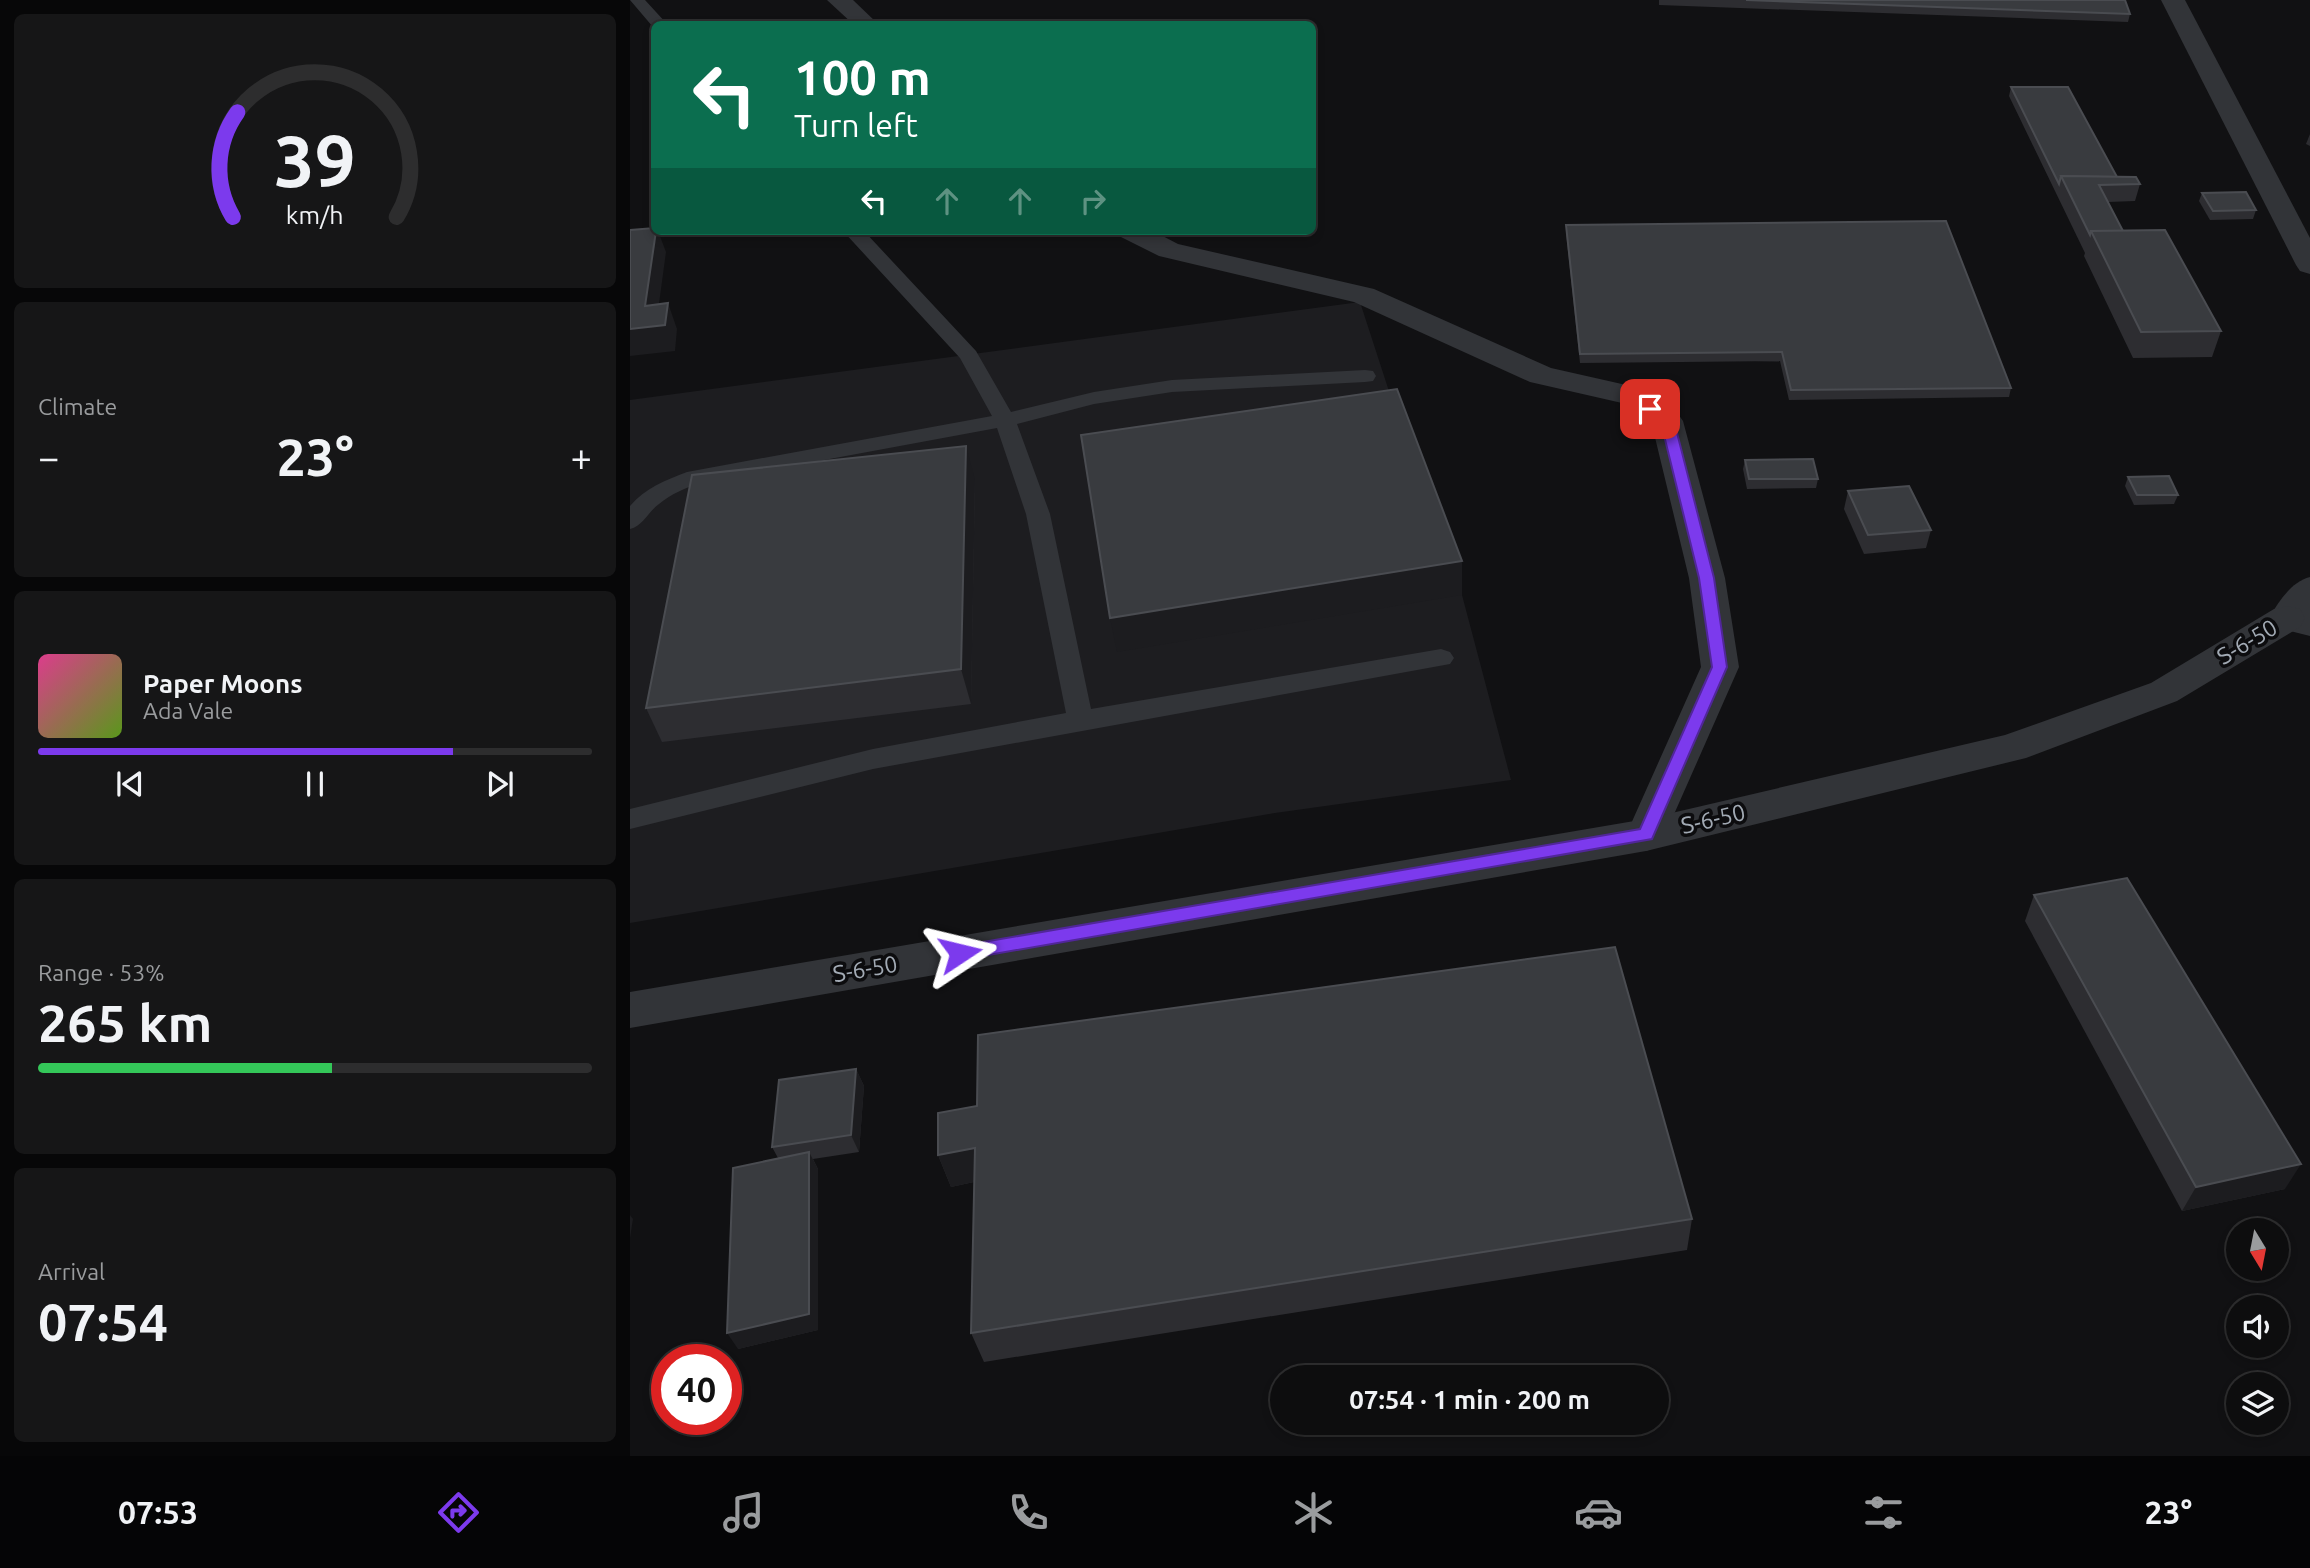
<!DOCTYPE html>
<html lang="en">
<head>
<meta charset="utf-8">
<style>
  :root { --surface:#0d0d0e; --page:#161617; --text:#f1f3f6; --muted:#9a9c9e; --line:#2d2d2e; --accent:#7c3aed }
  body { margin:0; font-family:Ubuntu,"Noto Sans Armenian",sans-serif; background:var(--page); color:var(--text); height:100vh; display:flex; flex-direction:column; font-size:26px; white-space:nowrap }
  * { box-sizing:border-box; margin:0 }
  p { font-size:23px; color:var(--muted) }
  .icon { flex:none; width:38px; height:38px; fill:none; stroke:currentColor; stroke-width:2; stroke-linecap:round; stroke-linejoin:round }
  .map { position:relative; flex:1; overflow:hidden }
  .sheet { display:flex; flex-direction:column; gap:14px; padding:14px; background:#070708; width:630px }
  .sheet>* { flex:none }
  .hud { position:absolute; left:21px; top:21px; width:665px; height:214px; border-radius:10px; box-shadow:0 4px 10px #0003,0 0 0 2px var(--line); background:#0b6e4f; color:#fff; overflow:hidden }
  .needle { width:46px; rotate:170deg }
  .buttons { position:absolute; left:1596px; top:1218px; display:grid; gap:14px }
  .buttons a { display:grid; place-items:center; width:63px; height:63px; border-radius:50%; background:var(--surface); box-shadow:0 4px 10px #0003,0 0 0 2px var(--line); font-size:35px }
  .speed { position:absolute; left:21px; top:1344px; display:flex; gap:14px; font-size:35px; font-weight:700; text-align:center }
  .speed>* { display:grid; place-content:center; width:91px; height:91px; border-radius:50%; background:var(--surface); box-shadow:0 4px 10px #0003,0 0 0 2px var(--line); line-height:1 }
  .speed .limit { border:10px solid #d22; background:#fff; color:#111 }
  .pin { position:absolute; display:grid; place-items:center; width:60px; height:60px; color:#fff; margin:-30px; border-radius:14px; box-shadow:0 4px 10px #0006 }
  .me { position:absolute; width:77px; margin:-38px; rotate:80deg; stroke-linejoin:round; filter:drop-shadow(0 0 5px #0008) }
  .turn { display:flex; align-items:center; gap:24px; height:147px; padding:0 28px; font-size:32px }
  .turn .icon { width:91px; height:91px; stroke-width:2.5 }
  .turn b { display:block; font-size:49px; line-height:60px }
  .lanes { display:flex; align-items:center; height:66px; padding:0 28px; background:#0003; justify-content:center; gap:35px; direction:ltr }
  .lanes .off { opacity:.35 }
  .big { font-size:52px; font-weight:700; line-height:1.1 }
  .sheet .tile { flex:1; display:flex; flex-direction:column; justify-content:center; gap:10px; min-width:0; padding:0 24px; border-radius:10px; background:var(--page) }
  .sheet .dial { align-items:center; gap:0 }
  .dial svg { height:182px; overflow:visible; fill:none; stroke:var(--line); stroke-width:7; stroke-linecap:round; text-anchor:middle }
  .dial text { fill:var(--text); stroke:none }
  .song { display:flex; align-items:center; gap:21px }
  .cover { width:84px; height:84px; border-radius:10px; background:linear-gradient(135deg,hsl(330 70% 55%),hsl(90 70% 35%)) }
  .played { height:7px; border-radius:4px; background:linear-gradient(90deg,var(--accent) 75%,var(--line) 75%) }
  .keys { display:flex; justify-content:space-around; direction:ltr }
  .heat { display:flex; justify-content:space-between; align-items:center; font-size:38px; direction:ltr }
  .charge { height:10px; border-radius:5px; background:linear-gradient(90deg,#34c759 53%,var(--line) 0) }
  .trip { position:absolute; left:640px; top:1365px; width:399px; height:70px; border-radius:35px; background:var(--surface); box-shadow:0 4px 10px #0003,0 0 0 2px var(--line); font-weight:700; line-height:70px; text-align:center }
  .dock { display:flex; height:112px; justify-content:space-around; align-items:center; background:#050506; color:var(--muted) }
  .dock .icon { width:49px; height:49px }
  .dock .current { color:var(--accent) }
  .dock b { font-size:32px; color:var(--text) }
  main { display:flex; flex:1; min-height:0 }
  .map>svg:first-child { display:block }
  .built { fill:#1d1d20 }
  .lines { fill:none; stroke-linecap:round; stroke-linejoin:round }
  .service { fill:#323438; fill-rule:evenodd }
  .minor { fill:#323438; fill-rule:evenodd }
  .tertiary { fill:#323438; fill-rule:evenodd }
  .wall { fill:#2d2d31 }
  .shaded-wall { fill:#1c1c1f }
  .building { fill:#393b3f; stroke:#4a4c51; stroke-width:2 }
  .route { fill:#7c3aed; stroke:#51269a; stroke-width:2 }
  .labels { text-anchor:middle; stroke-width:7; stroke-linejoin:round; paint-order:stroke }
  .street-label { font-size:23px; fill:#a2aab4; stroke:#0c0c0e }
</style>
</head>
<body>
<main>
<section class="sheet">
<div class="tile dial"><svg viewBox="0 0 100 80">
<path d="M14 69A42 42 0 1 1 86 69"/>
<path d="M14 69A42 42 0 0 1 16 23" stroke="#7c3aed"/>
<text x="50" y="56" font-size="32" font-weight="700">39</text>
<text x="50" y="72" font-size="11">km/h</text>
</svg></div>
<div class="tile"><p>Climate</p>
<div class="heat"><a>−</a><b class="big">23°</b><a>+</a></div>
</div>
<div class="tile">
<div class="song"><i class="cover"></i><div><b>Paper Moons</b><p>Ada Vale</p></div></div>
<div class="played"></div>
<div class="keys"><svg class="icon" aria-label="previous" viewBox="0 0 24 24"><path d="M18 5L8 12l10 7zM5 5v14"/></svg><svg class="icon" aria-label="pause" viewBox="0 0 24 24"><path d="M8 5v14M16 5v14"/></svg><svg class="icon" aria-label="next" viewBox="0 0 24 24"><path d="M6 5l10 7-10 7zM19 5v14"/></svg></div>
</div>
<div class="tile"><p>Range · 53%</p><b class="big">265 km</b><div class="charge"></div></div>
<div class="tile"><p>Arrival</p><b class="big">07:54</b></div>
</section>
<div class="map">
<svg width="1680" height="1456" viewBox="0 0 1680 1456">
  <rect width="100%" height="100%" fill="#111113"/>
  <path class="built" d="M730,302L769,422L832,595L881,780L645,813L0,923V400Z"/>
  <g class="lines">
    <g class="service">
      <path d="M0,0H15L37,24H24L23,27Z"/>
      <path d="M213,231H234L346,351L381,412L464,392L542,380L735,370L743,371L746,376L743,381L735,382L542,392L464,404L387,424L420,514L461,709L811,649L820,652L824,658L820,664L243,769L0,829V809L243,749L436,713L396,514L367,428L70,483C55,488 41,494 29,504C18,512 13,526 0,529V506C15,488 36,480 57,472L362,416L330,358Z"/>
    </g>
    <g class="minor">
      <path d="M197,0H223L248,24H223Z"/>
      <path d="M1531,0H1555L1680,238V274L1670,271L1666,265Z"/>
      <path d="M487,231H523L548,244L744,289L921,368L1014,389L1048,414L1053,421L1095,578L1109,667L1030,846L1016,851L1002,846L996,835L1071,667L1059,578L1022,425L992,403L900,382L724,302L529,256L491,237Z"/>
      <path d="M1680,577V636L1644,627L1639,618C1649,601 1661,582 1680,577Z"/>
    </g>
    <path class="tertiary" d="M1657,606L1670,609L1675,618L1670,627L1547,701L1396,758L1016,851L0,1028V992L1016,819L1375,735L1521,683L1644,609Z"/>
  </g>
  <g class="wall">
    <path d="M1029,0H1495L1500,14L1498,22L1029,5Z"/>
    <path d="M1381,87L1487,177L1510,184L1505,201L1478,202L1493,231L1591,331L1582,357L1503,358L1454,256L1455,253L1379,96Z"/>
    <path d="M1680,134V146L1676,144Z"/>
    <path d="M1572,193L1626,210L1623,219L1580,220L1569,201Z"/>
    <path d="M936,225L1381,388L1379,397L1159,400L1150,361L950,363L936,233Z"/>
    <path d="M1115,460L1188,479L1186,488L1117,489L1113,469Z"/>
    <path d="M1498,477L1548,495L1544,504L1504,505L1495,486Z"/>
    <path d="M345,480L341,704L32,742L16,708Z"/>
    <path d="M1218,491L1301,530L1296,548L1234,554L1214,509Z"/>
    <path d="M1404,895L1655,1189L1552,1211L1395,921Z"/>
    <path d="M226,1069L234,1086L229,1152L183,1159L188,1169V1330L108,1349L148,1158L142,1147Z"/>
    <path d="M308,1155L1062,1219L1057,1250L354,1362L341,1333L344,1182L321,1187Z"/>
  </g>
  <g class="shaded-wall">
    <path d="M26,231H28L36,252L26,326L38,303L47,329L45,351L0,356V329Z"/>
    <path d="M336,446L345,480L341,704L331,669Z"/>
    <path d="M832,561V595L487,652L480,618Z"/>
    <path d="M226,1069L234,1086L229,1152L221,1135Z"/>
    <path d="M345,1148L357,1179L321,1187L308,1155Z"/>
    <path d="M179,1152L188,1169V1330L108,1349L97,1333Z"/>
    <path d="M1671,1164L1655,1189L1552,1211L1566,1187Z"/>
    <path d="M0,1215L3,1219L0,1238Z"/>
  </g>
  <g class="building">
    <path d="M1116,0H1495L1500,14Z"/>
    <path d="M1381,87H1438L1487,177L1431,176L1429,184Z"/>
    <path d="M1431,176L1506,177L1510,184L1469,185L1493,231H1461L1460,235Z"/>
    <path d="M1616,192L1626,210L1583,211L1572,193Z"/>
    <path d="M1316,221L1381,388L1161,390L1152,352L950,354L936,225Z"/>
    <path d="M24,228V231H26L15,306L38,303L35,325L0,329V230Z"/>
    <path d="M1535,230L1591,331L1511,332L1461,231Z"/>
    <path d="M767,389L832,561L480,618L451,435Z"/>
    <path d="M336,446L331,669L16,708L62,475Z"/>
    <path d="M1183,459L1188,479H1119L1115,460Z"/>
    <path d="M1539,476L1548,495H1507L1498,477Z"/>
    <path d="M1279,486L1301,530L1238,535L1218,491Z"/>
    <path d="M1497,878L1671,1164L1566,1187L1404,895Z"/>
    <path d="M985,947L1062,1219L341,1333L345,1148L308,1155V1113L347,1106L348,1035Z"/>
    <path d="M226,1069L221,1135L142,1147L149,1080Z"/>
    <path d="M179,1152V1314L97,1333L103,1168Z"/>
  </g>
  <path class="route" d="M1020,405L1044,421L1084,578L1097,667L1022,839L330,960L323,958L321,953L323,948L330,946L1010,829L1082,667L1069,578L1031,423L1013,409Z"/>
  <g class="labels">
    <g class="street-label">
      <text transform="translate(1617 642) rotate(-31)" y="8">Տ-6-50</text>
      <text transform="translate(1083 819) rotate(-13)" y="8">Տ-6-50</text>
      <text transform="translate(235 969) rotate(-10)" y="8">Տ-6-50</text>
    </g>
  </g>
</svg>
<div class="buttons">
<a><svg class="needle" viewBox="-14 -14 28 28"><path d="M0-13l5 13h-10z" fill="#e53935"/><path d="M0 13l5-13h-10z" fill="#9a9c9e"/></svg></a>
<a><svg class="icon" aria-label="sound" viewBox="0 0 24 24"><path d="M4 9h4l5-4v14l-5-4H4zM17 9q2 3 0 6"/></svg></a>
<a><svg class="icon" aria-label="layers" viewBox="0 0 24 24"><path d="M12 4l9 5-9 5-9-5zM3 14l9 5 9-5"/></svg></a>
</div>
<div class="speed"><div class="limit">40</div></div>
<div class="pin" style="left:1020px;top:409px;background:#d93025"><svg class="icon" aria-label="arrive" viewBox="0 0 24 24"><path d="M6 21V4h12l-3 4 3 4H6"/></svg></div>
<svg class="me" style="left:330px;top:953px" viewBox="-20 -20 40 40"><path d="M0-17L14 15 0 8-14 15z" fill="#7c3aed" stroke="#fff" stroke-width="4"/></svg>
<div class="trip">07:54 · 1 min · 200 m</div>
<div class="hud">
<div class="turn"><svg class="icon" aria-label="left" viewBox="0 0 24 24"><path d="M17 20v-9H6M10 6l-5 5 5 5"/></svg><div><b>100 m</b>Turn left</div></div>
<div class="lanes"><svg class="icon" aria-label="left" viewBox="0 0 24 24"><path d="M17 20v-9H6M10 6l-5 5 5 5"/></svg><svg class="icon off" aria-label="ahead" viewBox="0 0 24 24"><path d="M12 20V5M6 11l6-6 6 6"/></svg><svg class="icon off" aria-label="ahead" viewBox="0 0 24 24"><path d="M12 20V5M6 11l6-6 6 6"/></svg><svg class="icon off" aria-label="right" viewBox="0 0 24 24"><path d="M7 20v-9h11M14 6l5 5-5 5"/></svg></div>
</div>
</div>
</main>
<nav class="dock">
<b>07:53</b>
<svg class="icon current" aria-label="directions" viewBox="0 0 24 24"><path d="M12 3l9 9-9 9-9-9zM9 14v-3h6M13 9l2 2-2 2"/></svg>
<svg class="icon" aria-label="music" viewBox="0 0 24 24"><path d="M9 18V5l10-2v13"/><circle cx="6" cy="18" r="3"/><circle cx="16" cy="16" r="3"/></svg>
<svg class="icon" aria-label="phone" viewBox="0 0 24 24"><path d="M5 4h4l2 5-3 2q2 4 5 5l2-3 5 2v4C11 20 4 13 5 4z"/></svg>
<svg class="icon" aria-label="climate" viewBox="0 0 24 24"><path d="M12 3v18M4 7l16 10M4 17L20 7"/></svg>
<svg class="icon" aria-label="car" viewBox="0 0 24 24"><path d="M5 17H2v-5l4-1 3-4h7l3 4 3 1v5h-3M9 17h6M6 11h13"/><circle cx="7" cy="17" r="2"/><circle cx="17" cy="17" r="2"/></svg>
<svg class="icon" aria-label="filters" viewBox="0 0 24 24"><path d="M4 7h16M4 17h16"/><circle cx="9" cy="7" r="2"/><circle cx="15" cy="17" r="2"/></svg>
<b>23°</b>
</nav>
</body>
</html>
